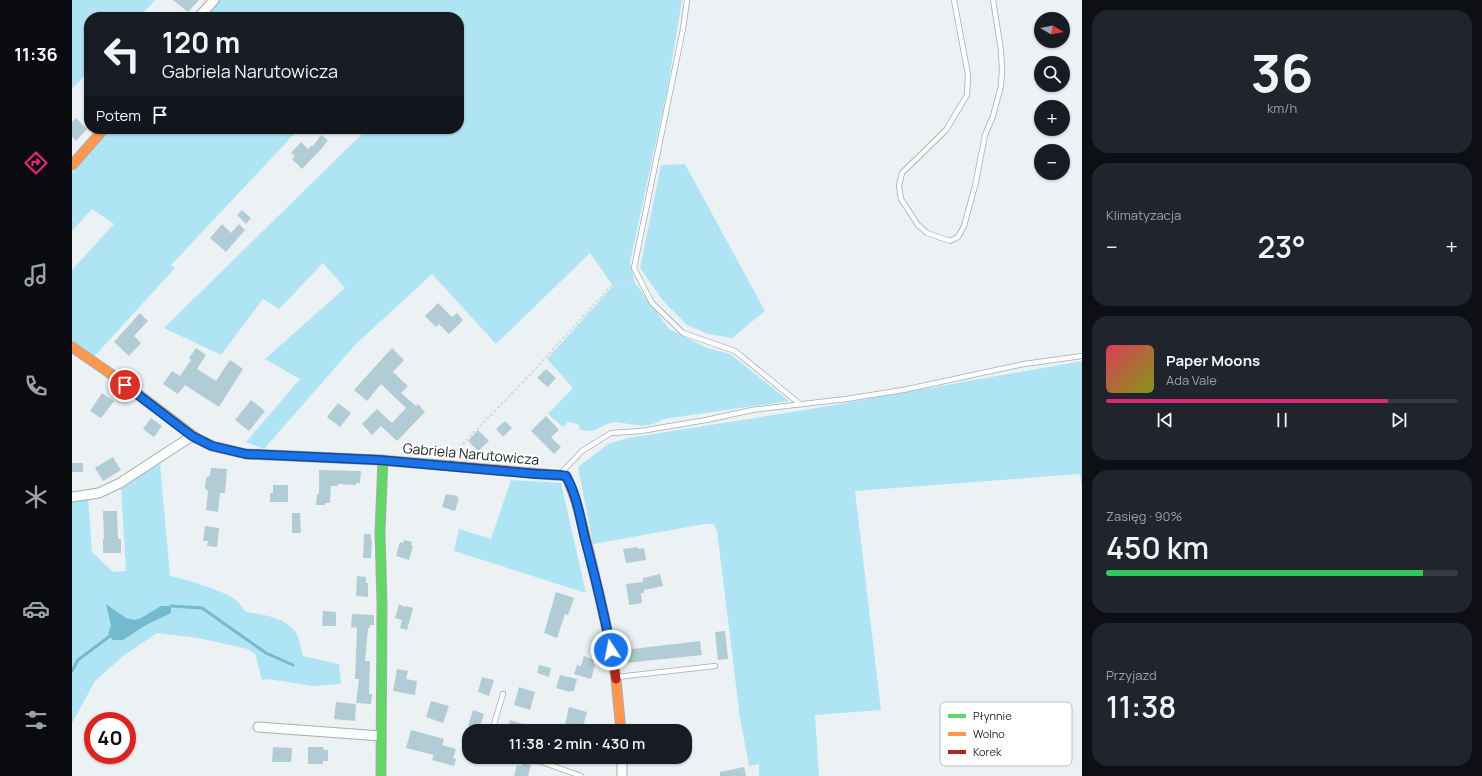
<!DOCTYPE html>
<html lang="pl">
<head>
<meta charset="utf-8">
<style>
  :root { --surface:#171b24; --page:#20242c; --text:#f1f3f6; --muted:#9ea1a6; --line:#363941; --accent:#db2777 }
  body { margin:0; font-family:Manrope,sans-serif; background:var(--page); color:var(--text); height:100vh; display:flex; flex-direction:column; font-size:15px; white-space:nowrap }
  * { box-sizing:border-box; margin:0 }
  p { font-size:13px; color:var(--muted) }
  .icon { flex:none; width:22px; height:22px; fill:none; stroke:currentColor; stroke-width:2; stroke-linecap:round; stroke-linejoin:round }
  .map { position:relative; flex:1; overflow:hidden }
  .side { display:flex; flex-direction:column; gap:10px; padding:10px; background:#0d0f14; width:400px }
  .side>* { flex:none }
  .top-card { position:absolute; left:12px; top:12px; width:380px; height:122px; border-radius:16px; box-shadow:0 1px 3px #0004; background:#171b24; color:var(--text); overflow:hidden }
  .needle { width:26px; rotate:100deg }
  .fabs { position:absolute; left:962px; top:12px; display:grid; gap:8px }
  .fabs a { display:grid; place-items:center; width:36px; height:36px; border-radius:50%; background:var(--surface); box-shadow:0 1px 3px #0004; font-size:20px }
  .speed { position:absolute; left:12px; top:712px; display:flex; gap:8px; font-size:20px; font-weight:700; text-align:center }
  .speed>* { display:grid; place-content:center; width:52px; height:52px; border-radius:50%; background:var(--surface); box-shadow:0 1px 3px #0004; line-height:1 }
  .speed .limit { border:6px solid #d22; background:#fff; color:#111 }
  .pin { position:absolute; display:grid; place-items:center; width:34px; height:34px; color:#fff; margin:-17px; border:2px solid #fff; border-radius:50%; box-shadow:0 1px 4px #0007 }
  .me { position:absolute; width:44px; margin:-22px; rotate:349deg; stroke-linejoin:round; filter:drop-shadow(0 0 3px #0008) }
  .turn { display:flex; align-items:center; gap:14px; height:84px; padding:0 12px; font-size:18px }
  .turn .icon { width:52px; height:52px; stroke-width:2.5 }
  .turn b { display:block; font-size:28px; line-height:34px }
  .then { display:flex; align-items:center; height:38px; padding:0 12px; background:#0003; gap:8px; font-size:15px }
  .big { font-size:30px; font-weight:600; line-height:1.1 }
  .side .card { flex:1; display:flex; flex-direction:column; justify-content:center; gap:6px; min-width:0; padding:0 14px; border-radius:16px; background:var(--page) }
  .side .dial { align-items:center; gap:0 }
  .dial b { font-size:52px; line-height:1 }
  .song { display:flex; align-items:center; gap:12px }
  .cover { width:48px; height:48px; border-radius:6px; background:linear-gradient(135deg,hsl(350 70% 55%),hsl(70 70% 35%)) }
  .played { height:4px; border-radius:2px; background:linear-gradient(90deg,var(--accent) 80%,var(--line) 80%) }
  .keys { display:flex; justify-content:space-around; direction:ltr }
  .heat { display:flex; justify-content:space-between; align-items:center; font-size:22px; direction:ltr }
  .charge { height:6px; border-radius:3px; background:linear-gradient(90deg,#34c759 90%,var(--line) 0) }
  .trip { position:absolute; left:390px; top:724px; width:230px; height:40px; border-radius:16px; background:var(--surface); box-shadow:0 1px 3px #0004; font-weight:600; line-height:40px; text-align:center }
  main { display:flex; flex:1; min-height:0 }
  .menu { display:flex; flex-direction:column; width:72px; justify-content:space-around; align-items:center; background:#090b0e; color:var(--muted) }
  .menu .icon { width:28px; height:28px }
  .menu .active { color:var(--accent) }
  .menu b { font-size:18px; color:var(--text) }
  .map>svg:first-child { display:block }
  .green { fill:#afe4f5 }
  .water { fill:#74b9cd }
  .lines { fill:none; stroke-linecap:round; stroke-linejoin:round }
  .stream { stroke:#74b9cd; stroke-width:3 }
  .building { fill:#b1ccd4 }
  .lane-casing { stroke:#a8adaf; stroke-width:6 }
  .street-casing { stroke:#a8adaf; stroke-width:11 }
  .fast-casing { stroke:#a8adaf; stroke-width:11 }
  .slow-casing { stroke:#a8adaf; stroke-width:11 }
  .jam-casing { stroke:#a8adaf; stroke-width:11 }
  .path { stroke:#d9dbdb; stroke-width:2; stroke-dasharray:3 2; stroke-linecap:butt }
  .lane { stroke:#fcfdfd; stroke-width:4.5 }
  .street { stroke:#fcfdfd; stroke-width:9 }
  .fast { stroke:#63d668; stroke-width:9 }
  .slow { stroke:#ff974d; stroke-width:9 }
  .jam { stroke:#b3261e; stroke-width:9 }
  .route-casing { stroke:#114b97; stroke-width:10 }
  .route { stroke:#1a73e8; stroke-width:7 }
  .labels { text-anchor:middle; stroke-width:4; stroke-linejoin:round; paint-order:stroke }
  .street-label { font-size:14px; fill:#232729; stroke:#fff }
  .key { fill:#fff; stroke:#bdbebf; stroke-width:1 }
  .key-label { font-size:11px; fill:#232729 }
</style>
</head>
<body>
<main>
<nav class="menu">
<b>11:36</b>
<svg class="icon active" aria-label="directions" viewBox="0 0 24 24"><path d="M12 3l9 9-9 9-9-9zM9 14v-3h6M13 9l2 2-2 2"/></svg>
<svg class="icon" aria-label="music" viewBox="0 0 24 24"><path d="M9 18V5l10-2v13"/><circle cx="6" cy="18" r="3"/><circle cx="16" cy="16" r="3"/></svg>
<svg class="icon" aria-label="phone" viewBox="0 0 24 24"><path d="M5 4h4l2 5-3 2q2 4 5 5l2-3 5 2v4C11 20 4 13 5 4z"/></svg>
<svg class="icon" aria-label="climate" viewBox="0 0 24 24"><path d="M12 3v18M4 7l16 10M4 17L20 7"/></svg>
<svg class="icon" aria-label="car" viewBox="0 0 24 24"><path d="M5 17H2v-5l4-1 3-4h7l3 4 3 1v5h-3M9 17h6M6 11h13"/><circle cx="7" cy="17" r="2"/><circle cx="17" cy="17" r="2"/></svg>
<svg class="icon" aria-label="filters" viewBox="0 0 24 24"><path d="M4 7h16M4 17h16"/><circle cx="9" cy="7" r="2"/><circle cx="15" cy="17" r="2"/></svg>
</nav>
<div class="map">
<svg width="1010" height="776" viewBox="0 0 1010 776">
  <rect width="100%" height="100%" fill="#ecf2f4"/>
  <g class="green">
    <path d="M0,0H83L67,17H17V71L0,89Z"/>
    <path d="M147,0H610L595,91L558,262L563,283L597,329L635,348L658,354L717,401L592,419L581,424L570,426L544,422L535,424L521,431L509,430L506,424L496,422L491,427L476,414L501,388L475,359L541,286L518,253L424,344L360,274L283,345L192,449L174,442L228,379L193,359L273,288L251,263L207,309L191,299L149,355L92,328L295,129H387V17H132Z"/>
    <path d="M39,129H227L99,265L103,268L19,360L0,347V270L42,224L20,209L0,231V173Z"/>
    <path d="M613,164L693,311L660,338L636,334L615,325L592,302L568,268L589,165Z"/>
    <path d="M1010,361V489L1008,474L783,491L809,710L743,715L747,776H687V764L677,766L668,718L645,531L642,524H633L521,544L506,467L536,444L556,438L739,409Z"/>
    <path d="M88,464L98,576C114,579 148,590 161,598C167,602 170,607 174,612C192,615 214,617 225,634C228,640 229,650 231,656L267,664L269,684L241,686L196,679L190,680L183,654L176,649L126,638L85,633L51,656L23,681L0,723V500L16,497L20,552L41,572L54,571L49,486Z"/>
    <path d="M439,480L489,483L514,593L382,551L387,529L419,539Z"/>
  </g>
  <path class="water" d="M34,604L54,618L63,620L69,618L89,606H99V613L74,625L51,640H41L36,633L39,626Z"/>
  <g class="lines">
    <g class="stream">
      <path d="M99,606L130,608L194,653L221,665"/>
      <path d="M0,671L6,660L38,636"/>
    </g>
  </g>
  <g class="building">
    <path d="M101,0H127L116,12Z"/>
    <path d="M4,118L15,129L4,141L0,137V122Z"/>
    <path d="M249,135L256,140L251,147L230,169L220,159L223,156L219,153L229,142L236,149L240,145L241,146Z"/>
    <path d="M170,210L179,218L174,224L165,215Z"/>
    <path d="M150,224L159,233L167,224L173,230L154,252L138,238Z"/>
    <path d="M366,303L380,317L385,313L391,320L377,334L367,324L364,327L353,316Z"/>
    <path d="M68,313L76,321L62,336L69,343L57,356L42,342Z"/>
    <path d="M124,348L134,355L125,369L144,381L158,360L171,369L147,407L113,385L106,394L91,384L100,371L108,376L119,360L117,358Z"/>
    <path d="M320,348L332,360L321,372L336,386L329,393L344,406L346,404L353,412L325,441L309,426L300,435L290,424L305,409L320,423L334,408L309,384L295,401L282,390Z"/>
    <path d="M474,369L484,378L476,387L465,378Z"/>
    <path d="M30,393L42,401L29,418L18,411Z"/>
    <path d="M179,400L193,411L177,431L163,420Z"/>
    <path d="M266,403L279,413L268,427L255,417Z"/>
    <path d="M474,416L487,430L479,437L489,447L482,454L459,431Z"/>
    <path d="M79,418L90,426L82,437L71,429Z"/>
    <path d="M433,421L440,428L431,437L424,429Z"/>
    <path d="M406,430L417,441L406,451L396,441Z"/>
    <path d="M41,457L49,470L31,481L23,468Z"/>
    <rect x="0" y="463" width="11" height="9"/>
    <path d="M139,468L155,469L153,493H148L146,512L134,510L136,491L133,488L134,478L138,475Z"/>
    <path d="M247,470L289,471L288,483H284V485L266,484V486H259L258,503H253V505H244L245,494H247Z"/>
    <path d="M201,485H216V502H198V493H201Z"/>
    <path d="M374,494L386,496L385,498H387L383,511L370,507Z"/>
    <path d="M31,511H45L46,539H49V553H31V539H32Z"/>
    <path d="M220,513H228L229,533H220Z"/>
    <path d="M133,526L147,528L145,547L135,546L136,541H131Z"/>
    <path d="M292,534H299V541H300L299,558H291Z"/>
    <path d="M332,540L340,542L339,545L341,546L337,560L324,556L328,542L331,543Z"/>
    <path d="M566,547V549L572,548L574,560L554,563L551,549Z"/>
    <path d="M588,574L591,586L572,590V593H569L570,603L557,605L554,584L571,582V578Z"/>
    <path d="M285,576L294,577V583H296V597L284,596Z"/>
    <path d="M484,592L502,598L496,615L493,614L485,638L472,633Z"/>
    <path d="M327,604L333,607L334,606L341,608L335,630L328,628L330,620L323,618Z"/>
    <path d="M251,611L264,612V626H250Z"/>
    <path d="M280,614L302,615V625H298V628H296L293,661H298L297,694H300L299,704L284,703L287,679H283L285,628L279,627Z"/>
    <path d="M653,631L656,659L646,660L643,632Z"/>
    <path d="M628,641L630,655L554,663L552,650Z"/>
    <path d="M512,656L522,660L521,664L523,665L519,679L502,674L505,665L509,666Z"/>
    <path d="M467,665L479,668L477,677L465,673Z"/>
    <path d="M325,669L336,671L334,679L345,681L343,695L321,691Z"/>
    <path d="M488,675L505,679L502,691H499L498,692L484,688Z"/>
    <path d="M410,677L422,680L417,696L406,692Z"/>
    <path d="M447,687L463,692L458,710L442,705Z"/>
    <path d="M359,701L377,706L371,723L354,717Z"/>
    <path d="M264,702L284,704L283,721L262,719Z"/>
    <path d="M497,707L515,712L510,730L493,725Z"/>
    <path d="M401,710L412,714L407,729L396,726Z"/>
    <path d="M438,720L467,729L466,731H435Z"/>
    <path d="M339,730L372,739L370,745L384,749L381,758L384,759L382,766L360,760L362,755L334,748Z"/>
    <path d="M201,747L220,748L219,762H200Z"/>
    <path d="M236,747H251L252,750H256V761H251V764H236Z"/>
    <path d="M450,762L459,765L456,776H442L445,765L449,766Z"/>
    <path d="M672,767L674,776H648V772Z"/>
  </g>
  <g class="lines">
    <g class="lane-casing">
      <g id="lane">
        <path d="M615,0L611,29L562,268L580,303L611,333L663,351L728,404"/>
        <path d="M882,0L896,75L895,95L874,130L830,173L827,186L829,199L846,225L855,233L878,241L886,237L892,226L903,186L913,135L921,116L929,86L930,69L929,50L921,0"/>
        <path d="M489,473L510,451L539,433L569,431L634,420L680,410L774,399L831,390L952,364L1010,356"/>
        <path d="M545,677L643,666"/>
        <path d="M420,731L431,694"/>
        <path d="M456,757L509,776"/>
      </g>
    </g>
    <g class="street-casing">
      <g id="street">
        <path d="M127,17L142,0"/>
        <path d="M0,497L27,493L48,483L120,436"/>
        <path d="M186,727L309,736"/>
        <path d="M550,757V776"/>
      </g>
    </g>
    <g class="fast-casing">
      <g id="fast">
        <path d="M124,438L140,446L174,454L307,460L379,466"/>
        <path d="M309,776L310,604L308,532L311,460"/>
      </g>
    </g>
    <g class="slow-casing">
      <g id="slow">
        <path d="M0,165L32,129"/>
        <path d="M0,347L42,376L124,438"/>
        <path d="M544,679L549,731"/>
      </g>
    </g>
    <g class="jam-casing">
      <path id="jam" d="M379,466L494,476C506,500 510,526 517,552C527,594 538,636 544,679"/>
    </g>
    <path class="path" d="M380,455L453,380L538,287L560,279"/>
    <use href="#lane" class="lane"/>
    <use href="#street" class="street"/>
    <use href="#fast" class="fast"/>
    <use href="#slow" class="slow"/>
    <use href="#jam" class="jam"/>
  </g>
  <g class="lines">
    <g class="route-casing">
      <path id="route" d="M53,385L120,436L140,446L174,454L307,460L464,474L488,475L494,476C505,495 508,518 513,539C523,576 532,613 539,650"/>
    </g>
    <use href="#route" class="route"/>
  </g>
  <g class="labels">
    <g class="street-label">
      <text transform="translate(399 454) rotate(5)" y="5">Gabriela Narutowicza</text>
    </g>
  </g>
  <rect x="868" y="702" width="132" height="64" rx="6" class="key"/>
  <rect x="876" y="714" width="18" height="4" fill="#63d668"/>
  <rect x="876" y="732" width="18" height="4" fill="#ff974d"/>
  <rect x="876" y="750" width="18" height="4" fill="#b3261e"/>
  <g class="key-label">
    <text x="901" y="720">Płynnie</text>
    <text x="901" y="738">Wolno</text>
    <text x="901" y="756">Korek</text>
  </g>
</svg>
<div class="fabs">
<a><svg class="needle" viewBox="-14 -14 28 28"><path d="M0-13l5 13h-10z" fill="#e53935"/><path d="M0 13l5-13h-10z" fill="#9ea1a6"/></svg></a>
<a><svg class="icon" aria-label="search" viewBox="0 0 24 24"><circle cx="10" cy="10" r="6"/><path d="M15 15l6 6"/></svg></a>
<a>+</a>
<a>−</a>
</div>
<div class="speed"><div class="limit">40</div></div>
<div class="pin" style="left:53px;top:385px;background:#d93025"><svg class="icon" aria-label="arrive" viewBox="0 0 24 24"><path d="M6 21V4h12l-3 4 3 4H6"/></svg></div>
<svg class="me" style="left:539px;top:650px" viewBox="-20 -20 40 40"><circle r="17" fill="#1a73e8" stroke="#fff" stroke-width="3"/><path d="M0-11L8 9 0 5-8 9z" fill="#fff"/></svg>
<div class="trip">11:38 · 2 min · 430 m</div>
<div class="top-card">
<div class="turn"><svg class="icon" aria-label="left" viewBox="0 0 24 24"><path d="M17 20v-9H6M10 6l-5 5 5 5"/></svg><div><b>120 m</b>Gabriela Narutowicza</div></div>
<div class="then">Potem<svg class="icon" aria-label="arrive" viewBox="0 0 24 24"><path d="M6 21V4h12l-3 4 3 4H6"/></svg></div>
</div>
</div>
<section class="side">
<div class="card dial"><b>36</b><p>km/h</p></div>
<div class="card"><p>Klimatyzacja</p>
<div class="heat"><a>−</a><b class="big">23°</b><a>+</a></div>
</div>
<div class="card">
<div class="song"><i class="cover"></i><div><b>Paper Moons</b><p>Ada Vale</p></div></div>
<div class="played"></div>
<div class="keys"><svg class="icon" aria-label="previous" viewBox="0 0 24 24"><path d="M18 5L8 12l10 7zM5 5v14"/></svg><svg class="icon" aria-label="pause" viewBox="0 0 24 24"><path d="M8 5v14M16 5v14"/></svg><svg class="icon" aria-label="next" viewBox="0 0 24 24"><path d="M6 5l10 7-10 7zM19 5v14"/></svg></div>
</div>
<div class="card"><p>Zasięg · 90%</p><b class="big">450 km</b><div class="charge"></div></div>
<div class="card"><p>Przyjazd</p><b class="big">11:38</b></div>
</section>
</main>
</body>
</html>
